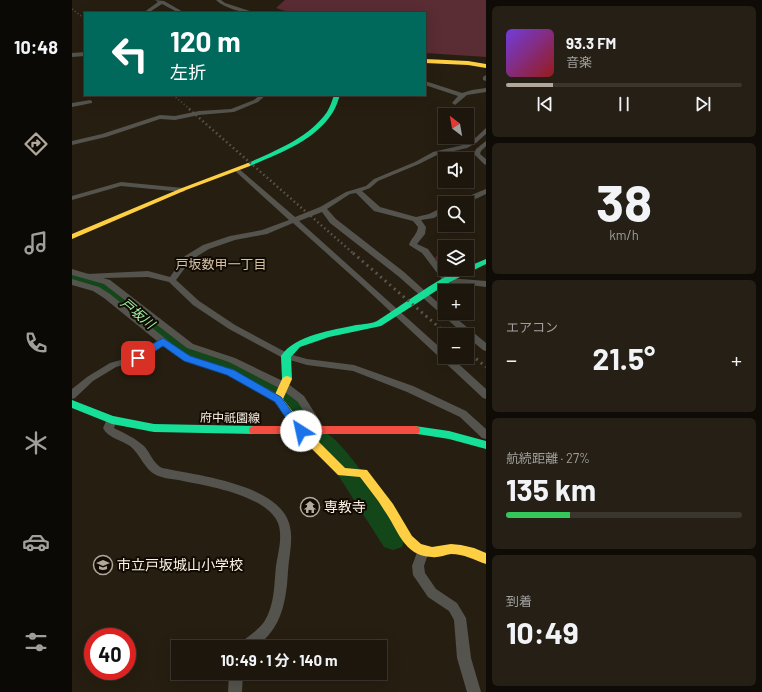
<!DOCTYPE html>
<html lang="ja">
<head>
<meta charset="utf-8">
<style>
  :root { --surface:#1c160c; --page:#251f15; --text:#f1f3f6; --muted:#a09f9d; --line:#3a352d; --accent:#b2a89a }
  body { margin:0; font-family:Barlow,"Noto Sans JP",sans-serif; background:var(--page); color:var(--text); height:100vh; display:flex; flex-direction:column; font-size:15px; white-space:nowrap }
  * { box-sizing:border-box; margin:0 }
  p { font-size:13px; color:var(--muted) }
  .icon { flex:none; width:22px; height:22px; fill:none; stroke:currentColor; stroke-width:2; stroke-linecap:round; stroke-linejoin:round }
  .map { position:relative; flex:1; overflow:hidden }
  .sheet { display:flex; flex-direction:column; gap:6px; padding:6px; background:#0f0c07; width:276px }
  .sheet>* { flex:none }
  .banner { position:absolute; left:12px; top:12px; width:342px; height:84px; border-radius:0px; box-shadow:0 4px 16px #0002,0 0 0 1px var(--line); background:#00695c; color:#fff; overflow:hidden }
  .needle { width:26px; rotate:329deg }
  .tools { position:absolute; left:366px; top:108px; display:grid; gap:8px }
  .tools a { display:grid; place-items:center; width:36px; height:36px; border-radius:0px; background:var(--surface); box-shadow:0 4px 16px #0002,0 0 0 1px var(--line); font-size:20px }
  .speed { position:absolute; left:12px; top:628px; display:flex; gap:8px; font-size:20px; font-weight:700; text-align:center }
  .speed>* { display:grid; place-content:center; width:52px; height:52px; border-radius:50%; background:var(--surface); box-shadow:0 4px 16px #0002,0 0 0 1px var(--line); line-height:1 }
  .speed .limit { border:6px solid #d22; background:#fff; color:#111 }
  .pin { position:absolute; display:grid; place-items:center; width:34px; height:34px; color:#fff; margin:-17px; border-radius:8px; box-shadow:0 2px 6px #0006 }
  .me { position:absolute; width:44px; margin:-22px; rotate:325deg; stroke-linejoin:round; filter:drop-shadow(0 0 3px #0008) }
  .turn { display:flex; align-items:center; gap:14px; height:84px; padding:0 20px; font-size:18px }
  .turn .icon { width:52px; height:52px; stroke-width:2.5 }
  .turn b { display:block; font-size:28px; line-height:34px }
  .big { font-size:30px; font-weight:700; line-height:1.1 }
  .sheet .card { flex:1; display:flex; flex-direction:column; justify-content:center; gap:6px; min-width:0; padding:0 14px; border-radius:6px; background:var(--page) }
  .sheet .dial { align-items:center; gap:0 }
  .dial b { font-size:52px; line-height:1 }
  .song { display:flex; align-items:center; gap:12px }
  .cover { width:48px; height:48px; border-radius:6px; background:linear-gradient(135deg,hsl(260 70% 55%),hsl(0 70% 35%)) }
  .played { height:4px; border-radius:2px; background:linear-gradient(90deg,var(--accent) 20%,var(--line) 20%) }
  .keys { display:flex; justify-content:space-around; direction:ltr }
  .heat { display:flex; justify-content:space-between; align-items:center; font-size:22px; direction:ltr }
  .charge { height:6px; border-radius:3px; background:linear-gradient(90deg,#34c759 27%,var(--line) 0) }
  .trip { position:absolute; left:99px; top:640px; width:216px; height:40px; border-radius:0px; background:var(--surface); box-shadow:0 4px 16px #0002,0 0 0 1px var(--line); font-weight:700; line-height:40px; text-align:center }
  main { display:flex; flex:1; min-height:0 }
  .tab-bar { display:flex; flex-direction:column; width:72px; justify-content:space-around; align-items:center; background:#0b0905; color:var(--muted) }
  .tab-bar .icon { width:28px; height:28px }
  .tab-bar .current { color:var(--accent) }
  .tab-bar b { font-size:18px; color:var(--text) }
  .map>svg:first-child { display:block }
  .green { fill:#5a2c34 }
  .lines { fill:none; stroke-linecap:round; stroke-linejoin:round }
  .river { fill:#13471a; fill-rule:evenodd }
  .street { fill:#54534d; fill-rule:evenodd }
  .fast { fill:#16e098; fill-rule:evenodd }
  .slow { fill:#ffcf43; fill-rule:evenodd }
  .jam { fill:#f24e42; fill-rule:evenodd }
  .rail-far2 { stroke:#5a564e; stroke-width:1.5; stroke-dasharray:1 2.5; stroke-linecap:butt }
  .rail-far1 { stroke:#5a564e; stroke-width:2.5; stroke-dasharray:1.5 3; stroke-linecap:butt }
  .rail { stroke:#5a564e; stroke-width:3; stroke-dasharray:2 4; stroke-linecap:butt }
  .route { fill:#1a73e8; stroke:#114b97 }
  .labels { text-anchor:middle; stroke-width:4; stroke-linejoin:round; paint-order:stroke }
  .street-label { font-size:12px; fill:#fdf3e5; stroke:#110b03 }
  .neighbourhood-label { font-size:13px; fill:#d4c1a6; stroke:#110b03 }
  .water-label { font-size:13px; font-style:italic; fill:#a1f0a6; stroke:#110b03 }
  .near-poi-label { font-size:14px; fill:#fdf3e5; stroke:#110b03; text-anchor:start }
</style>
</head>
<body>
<main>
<nav class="tab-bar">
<b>10:48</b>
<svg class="icon current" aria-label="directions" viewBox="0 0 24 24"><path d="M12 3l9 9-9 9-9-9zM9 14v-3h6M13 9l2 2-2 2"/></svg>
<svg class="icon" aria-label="music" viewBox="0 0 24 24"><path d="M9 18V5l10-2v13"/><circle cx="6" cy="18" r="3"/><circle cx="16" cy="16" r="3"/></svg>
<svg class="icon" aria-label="phone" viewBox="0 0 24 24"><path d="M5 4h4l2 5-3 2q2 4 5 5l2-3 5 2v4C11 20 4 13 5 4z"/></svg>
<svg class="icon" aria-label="climate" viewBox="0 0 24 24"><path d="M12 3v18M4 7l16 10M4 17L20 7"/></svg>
<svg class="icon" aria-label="car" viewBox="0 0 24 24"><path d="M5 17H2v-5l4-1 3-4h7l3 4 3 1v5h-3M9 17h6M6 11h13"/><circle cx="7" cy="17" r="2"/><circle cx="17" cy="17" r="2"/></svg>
<svg class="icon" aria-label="filters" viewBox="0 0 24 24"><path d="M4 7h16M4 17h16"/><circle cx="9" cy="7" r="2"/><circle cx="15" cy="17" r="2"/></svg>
</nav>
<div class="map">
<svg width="414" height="692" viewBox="0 0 414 692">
  <rect width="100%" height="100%" fill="#261e10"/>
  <g class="green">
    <path d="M213,0H414V57L353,53V13H220L204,8Z"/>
    <path d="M368,252L373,253V269H391L379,275L375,274L363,258Z"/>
  </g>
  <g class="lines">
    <g class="river">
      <path d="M0,270L19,274L41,283L119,346L162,360L214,388L237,412L240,418L237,424L230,426L223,424L200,398L148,370L105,356L29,291L0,280Z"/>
      <path d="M250,431C273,439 314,509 330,531L333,539L330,547L321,550L312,547L268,478L239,440L242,434Z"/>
    </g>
    <g class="street">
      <path d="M83,0L92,1L113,13H107L90,4L76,13H71L86,2Z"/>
      <path d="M144,0H149L153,3L184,13C172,13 153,9 144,0Z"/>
      <path d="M13,52V56L0,57V53Z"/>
      <path d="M414,75V81L411,80V77Z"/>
      <path d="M353,81L390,93L400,90L414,88V92L395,95L383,105L380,103L386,96L353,85Z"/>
      <path d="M188,95H194L186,102L162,112L127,115L103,120L88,119L34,137L0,145V141L30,134L88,115L103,116L127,111L159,109L182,100Z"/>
      <path d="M18,100L20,101V103L0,107V103Z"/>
      <path d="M414,128V134L404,143L395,148L365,155L347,164L306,181L298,188L290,191L308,207L344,217L357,214L373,206V211L362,218L349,220L354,227L353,234L345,244L356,249L377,278L414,281V287L372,282L350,253L337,245C339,238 345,235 346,227L341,221L302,211L284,193L278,194L255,209L264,219L332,272L373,309V313H378L414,343V351L411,350L395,337V335H393L326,276L258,223L250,212L227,221L373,352V357H379L414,389V399L411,398L290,285L221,223L195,234L163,240L137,249L119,260L104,280L127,301L163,325L217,354L235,359L282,365L341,386L394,411L414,429V439L410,438L388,417L335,392L281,371L235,365L211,358L157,329L121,305L97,282L76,277L31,278L38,280L121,344L163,358L215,383L232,396L254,431L253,434L249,435L245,434L226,402L209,389L157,362L115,348L32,284L0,275V269L16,274L76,271L98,277L113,256L131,245L158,236L190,230L217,220L162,170V168H166L223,217L248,207L274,192L294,186L302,179L343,162L361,152L391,145L400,141Z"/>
      <path d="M414,141V146L409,151L408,154L414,159V165L412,164L402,154L404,149Z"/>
      <path d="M49,182L111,188L114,190L111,192L49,186L0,200V196Z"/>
      <path d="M414,189V194C403,200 393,203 380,203Z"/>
      <path d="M0,279L27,287L38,294L109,351L128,360L161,370L209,396L211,399L209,402H203L155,374L122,364L103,355L91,346L69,360L44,367L21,381L3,398L0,399V389L15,377L38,363L63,356L85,341L32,298L21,291L0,285Z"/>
      <path d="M40,416L44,417L45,420L42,428C52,433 63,438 72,446C79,454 81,463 90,468C124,475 205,484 217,523C222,539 217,555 216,571C215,591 212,616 199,632C195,638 189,642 183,647H168L169,642C177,636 186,630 192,622C203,605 202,584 204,566C206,553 211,536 206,523C195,496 137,486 111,481C103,479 92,479 84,475C72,469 69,455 58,446C49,440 36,438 31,428L36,417Z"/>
      <path d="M351,546L355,547L357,551L352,566L353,573L364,589L385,603L394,618L399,658L409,692H395L385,658L382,620L377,611L356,597L341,575L340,566L347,547Z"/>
      <path d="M157,673H171L170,692H156Z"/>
    </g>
    <g class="fast">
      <path d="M262,95H268C266,101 264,107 261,112C243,141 208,153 178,166H174V164C202,151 236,139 255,112C258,107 260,101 262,95Z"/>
      <path d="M414,259V264L378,282L309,326L257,337L228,347L219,357L220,379L218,381H212L210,379L209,356C223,335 261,330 284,325C291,324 299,324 305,321C324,310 377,269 395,269V267Z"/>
      <path d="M0,400L41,416L82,424L182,426L186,427L187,430L186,433L182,434L82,432L40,424L0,408Z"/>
      <path d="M343,426L377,431L414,441V449L377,439L339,433L338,430L339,427Z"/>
    </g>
    <g class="slow">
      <path d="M353,59L396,61L414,64V68L396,65L353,63Z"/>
      <path d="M176,163L178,164V166L114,190L0,239V234L110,188Z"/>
      <path d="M215,376L218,377L220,379L211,399L233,428L273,468L295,470L321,504L340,536L349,544L360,547L379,544L389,545L402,548L414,553V564C402,560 392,554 379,554C373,555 366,558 360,557C331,556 326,529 312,510C305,498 296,488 288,477L266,475L225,434L203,402L201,399L210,379L212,377Z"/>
    </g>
    <path class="jam" d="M182,426H343L347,427L348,430L347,433L343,434H182L178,433L177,430L178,427Z"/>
    <g class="rail-far2">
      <path d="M0,9L13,19"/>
      <path d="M101,95L119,110"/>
    </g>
    <path class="rail-far1" d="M117,109L282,254"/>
    <g class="rail">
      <path d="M281,253L376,335"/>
      <path d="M395,351L414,367"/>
    </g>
  </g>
  <path class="route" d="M91,338L118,356L162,370L209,397L232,429L234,431L232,434H225L203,402L155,375L112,361L91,346L69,360H62V355Z"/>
  <defs>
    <g id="temple-ring" transform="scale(1)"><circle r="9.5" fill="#110b03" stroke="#b2a89a" stroke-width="1.5"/><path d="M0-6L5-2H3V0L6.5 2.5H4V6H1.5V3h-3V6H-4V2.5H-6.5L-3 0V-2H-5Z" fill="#b2a89a"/></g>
    <g id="school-ring" transform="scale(1)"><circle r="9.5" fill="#110b03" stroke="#b2a89a" stroke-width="1.5"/><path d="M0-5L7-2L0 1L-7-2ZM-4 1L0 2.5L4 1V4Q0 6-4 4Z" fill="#b2a89a"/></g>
  </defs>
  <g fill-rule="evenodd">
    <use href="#temple-ring" x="238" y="507"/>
    <use href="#school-ring" x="31" y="565"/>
  </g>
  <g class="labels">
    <g class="street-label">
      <text transform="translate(158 418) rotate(1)" y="4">府中祇園線</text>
    </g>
    <g class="neighbourhood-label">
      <text x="149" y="269">戸坂数甲一丁目</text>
    </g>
    <g class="water-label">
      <text transform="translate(66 313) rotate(40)" y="5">戸坂川</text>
    </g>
    <g class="near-poi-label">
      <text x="252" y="512">専教寺</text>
      <text x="45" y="570">市立戸坂城山小学校</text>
    </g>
  </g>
</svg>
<div class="tools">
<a><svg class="needle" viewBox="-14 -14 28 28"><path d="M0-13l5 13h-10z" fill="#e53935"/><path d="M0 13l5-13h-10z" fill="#a09f9d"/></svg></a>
<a><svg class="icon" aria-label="sound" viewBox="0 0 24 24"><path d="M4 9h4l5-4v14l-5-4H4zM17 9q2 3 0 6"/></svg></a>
<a><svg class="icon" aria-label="search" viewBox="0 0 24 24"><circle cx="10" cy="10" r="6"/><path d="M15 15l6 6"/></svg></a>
<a><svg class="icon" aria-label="layers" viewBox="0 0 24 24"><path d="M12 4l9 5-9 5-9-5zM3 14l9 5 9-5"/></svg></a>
<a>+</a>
<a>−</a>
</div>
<div class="speed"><div class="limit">40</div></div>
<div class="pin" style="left:66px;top:358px;background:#d93025"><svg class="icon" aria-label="arrive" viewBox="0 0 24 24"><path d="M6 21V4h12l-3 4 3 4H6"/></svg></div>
<svg class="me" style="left:229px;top:431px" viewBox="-20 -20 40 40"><circle r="19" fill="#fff"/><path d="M0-13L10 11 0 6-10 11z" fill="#1a73e8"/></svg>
<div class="trip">10:49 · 1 分 · 140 m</div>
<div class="banner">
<div class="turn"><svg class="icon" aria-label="left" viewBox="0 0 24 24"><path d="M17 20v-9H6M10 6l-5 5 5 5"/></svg><div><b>120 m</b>左折</div></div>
</div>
</div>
<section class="sheet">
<div class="card">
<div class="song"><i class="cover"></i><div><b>93.3 FM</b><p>音楽</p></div></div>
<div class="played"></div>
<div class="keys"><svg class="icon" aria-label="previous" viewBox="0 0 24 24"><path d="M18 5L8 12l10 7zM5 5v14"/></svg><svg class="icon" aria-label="pause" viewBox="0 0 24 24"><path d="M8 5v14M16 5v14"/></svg><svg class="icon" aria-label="next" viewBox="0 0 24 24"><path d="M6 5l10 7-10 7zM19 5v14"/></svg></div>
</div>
<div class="card dial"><b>38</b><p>km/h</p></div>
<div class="card"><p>エアコン</p>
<div class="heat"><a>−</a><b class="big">21.5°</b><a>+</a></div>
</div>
<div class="card"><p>航続距離 · 27%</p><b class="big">135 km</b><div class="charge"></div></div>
<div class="card"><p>到着</p><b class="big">10:49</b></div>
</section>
</main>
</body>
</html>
